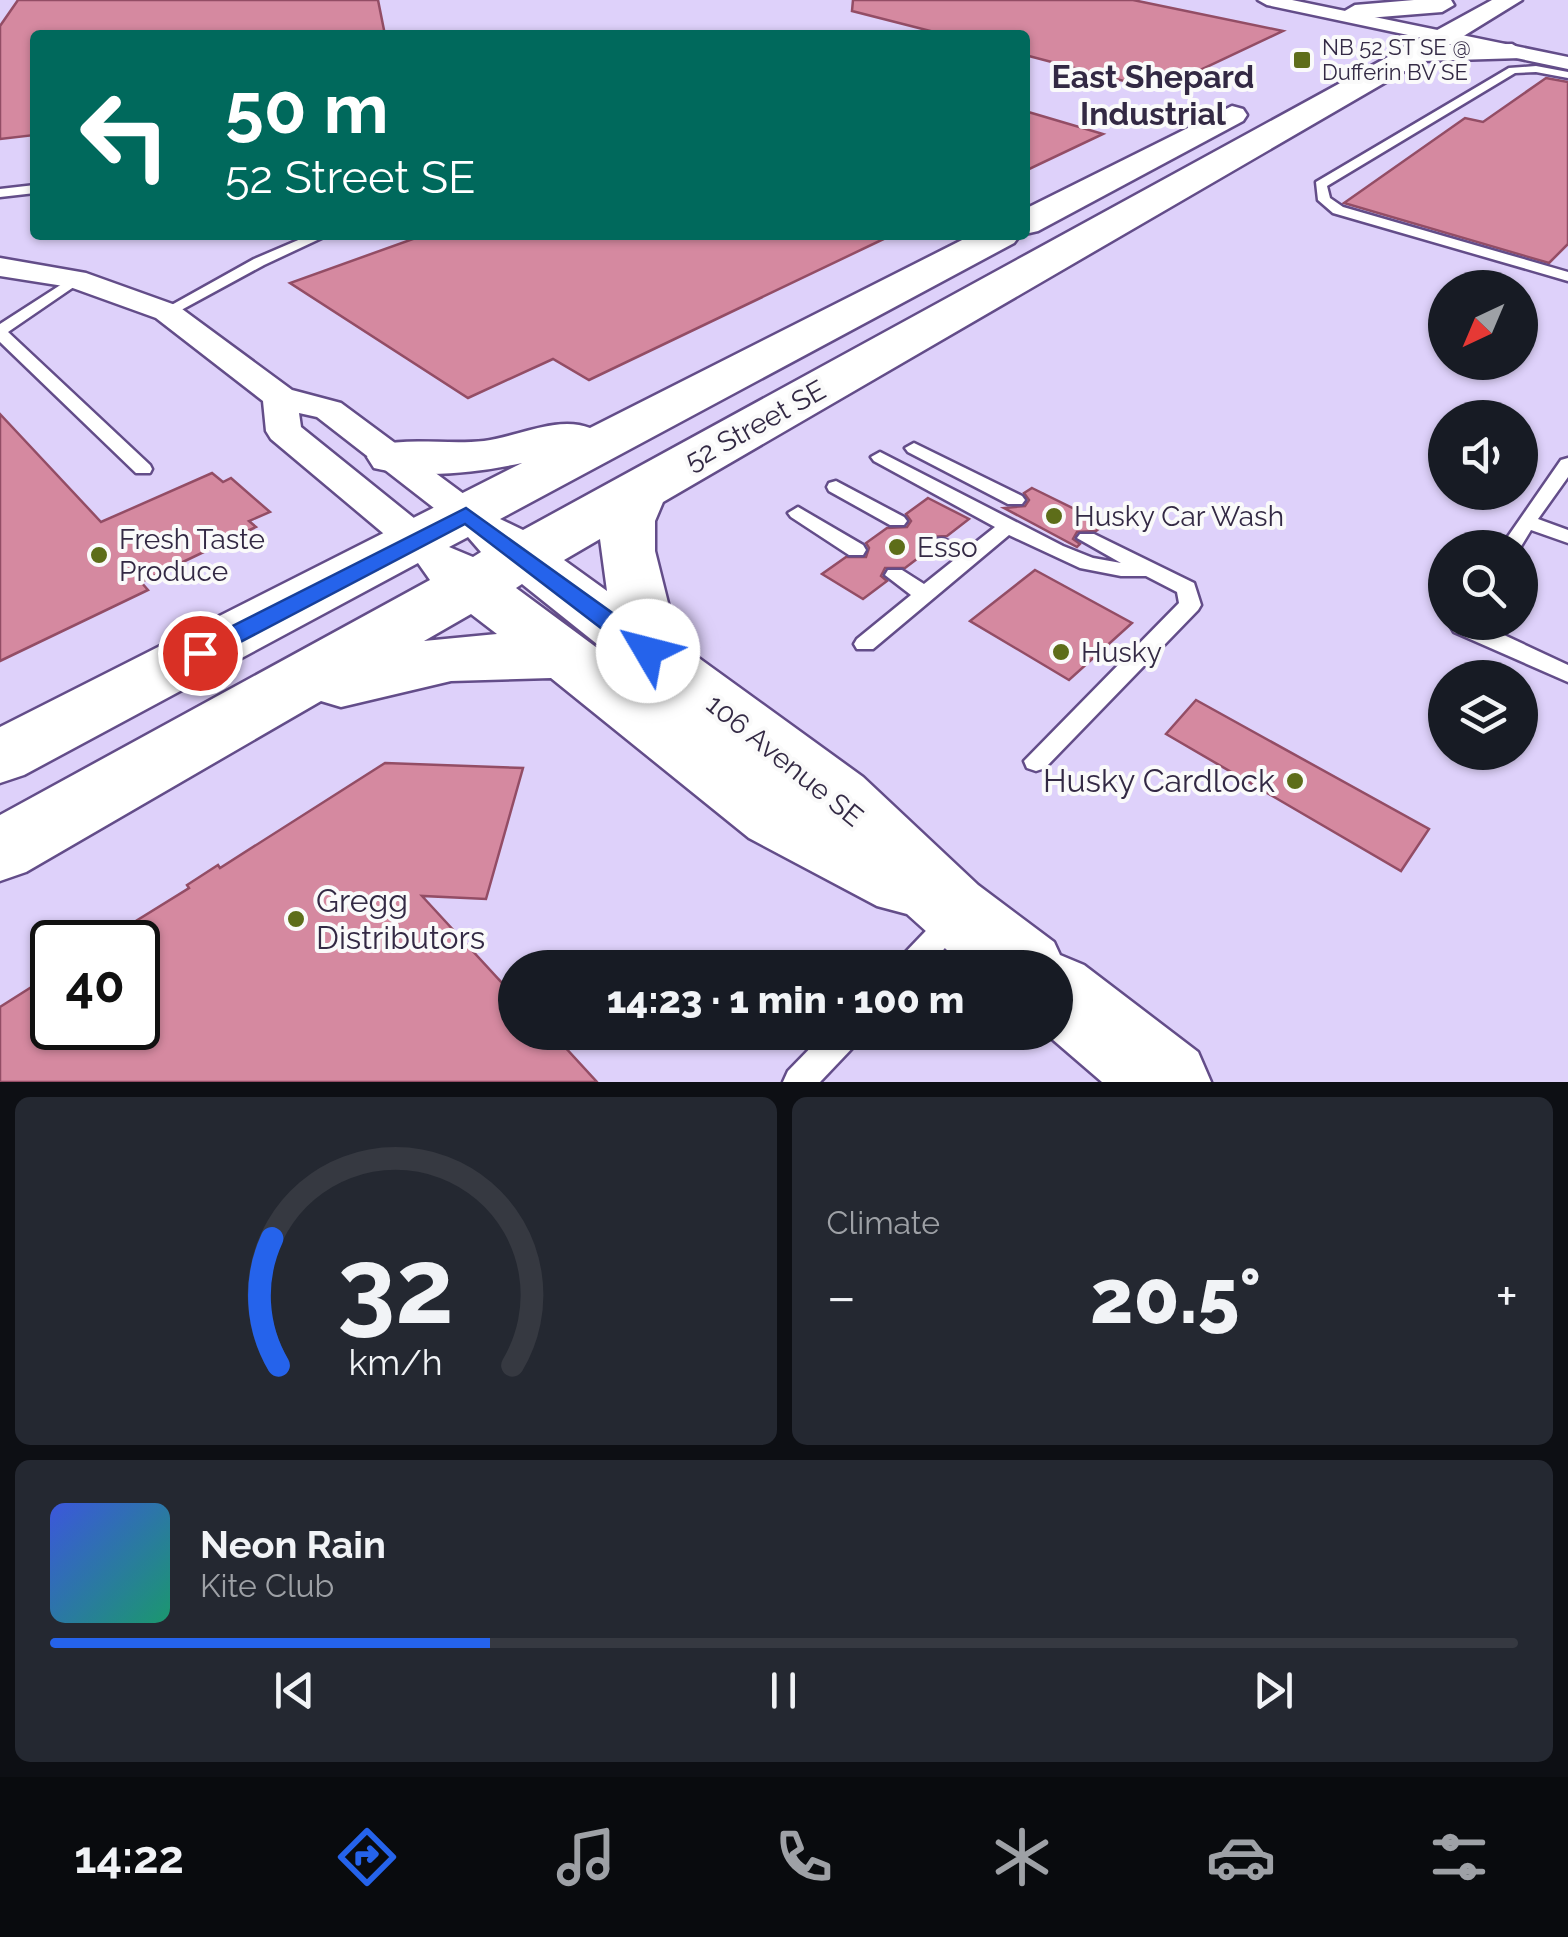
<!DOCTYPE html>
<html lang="en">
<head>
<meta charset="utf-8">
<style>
  :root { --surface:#171b24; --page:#242831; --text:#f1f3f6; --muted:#9ea1a6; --line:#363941; --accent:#2563eb }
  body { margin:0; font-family:Raleway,sans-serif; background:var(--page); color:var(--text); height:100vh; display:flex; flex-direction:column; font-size:38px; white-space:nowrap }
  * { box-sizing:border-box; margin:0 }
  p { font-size:32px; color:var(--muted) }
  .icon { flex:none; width:55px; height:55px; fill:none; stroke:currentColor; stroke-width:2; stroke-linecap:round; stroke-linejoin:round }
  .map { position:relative; height:1082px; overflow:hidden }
  .sheet { display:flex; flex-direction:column; gap:15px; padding:15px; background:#0d0f14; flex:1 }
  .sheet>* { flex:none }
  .top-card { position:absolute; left:30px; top:30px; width:1000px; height:210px; border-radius:10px; box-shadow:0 2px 8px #0004; background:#00695c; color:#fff; overflow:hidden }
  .needle { width:65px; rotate:224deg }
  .controls { position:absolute; left:1428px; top:270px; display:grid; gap:20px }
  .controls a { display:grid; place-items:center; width:110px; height:110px; border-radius:50%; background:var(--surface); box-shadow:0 2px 8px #0004; font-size:50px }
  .speed { position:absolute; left:30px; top:920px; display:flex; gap:20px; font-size:50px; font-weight:700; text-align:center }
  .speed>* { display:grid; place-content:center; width:130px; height:130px; border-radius:50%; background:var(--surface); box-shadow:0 2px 8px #0004; line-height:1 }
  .speed .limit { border:5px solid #111; border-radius:15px; background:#fff; color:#111 }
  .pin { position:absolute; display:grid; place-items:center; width:85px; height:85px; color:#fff; margin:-42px; border:5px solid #fff; border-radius:50%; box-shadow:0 2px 10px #0007 }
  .me { position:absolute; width:110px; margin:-55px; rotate:307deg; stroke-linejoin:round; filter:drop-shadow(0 0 8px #0008) }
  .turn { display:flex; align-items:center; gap:35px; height:210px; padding:0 30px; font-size:45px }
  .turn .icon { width:130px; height:130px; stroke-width:2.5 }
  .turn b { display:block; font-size:70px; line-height:85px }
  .big { font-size:75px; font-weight:800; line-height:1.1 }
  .sheet .card { flex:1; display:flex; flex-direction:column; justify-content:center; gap:15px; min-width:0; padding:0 35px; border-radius:15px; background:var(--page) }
  .sheet .dial { align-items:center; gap:0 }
  .dial svg { height:260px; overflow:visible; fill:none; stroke:var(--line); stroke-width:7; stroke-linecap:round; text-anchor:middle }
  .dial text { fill:var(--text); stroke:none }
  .song { display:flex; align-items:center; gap:30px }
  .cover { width:120px; height:120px; border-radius:15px; background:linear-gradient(135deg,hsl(230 70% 55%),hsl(160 70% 35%)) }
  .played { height:10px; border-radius:5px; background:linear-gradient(90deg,var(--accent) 30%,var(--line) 30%) }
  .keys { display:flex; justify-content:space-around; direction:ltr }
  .heat { display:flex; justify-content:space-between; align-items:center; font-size:55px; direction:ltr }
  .sheet .tiles { flex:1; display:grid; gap:15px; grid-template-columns:1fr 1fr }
  .card:last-child { grid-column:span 2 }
  .trip { position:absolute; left:498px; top:950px; width:575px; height:100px; border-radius:50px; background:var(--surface); box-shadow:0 2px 8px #0004; font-weight:800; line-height:100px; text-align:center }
  .menu { display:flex; height:160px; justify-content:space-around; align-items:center; background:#090b0e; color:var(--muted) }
  .menu .icon { width:70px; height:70px }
  .menu .current { color:var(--accent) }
  .menu b { font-size:45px; color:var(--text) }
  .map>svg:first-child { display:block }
  .building { fill:#d589a0; stroke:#934d65; stroke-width:2.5 }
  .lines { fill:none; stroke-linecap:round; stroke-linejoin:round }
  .lane-casing { stroke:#634d89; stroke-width:5 }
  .street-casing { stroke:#634d89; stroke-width:5 }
  .secondary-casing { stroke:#634d89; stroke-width:5 }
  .lane { fill:#fff; fill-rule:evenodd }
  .street { fill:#fff; fill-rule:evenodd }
  .secondary { fill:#fff; fill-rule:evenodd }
  .route { fill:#2563eb; stroke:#184099; stroke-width:2.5 }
  .poi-dot { fill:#5d6d19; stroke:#fafafa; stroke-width:4 }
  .labels { text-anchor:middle; stroke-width:8; stroke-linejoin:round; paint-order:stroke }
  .far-poi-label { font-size:22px; fill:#332944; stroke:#fafafa; text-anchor:start }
  .street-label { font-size:28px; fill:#332944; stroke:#fafafa }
  .poi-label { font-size:28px; fill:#332944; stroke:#fafafa; text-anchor:start }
  .far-district-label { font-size:32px; font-weight:bold; fill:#332944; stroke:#fafafa }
  .near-poi-label { font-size:32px; fill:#332944; stroke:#fafafa; text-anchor:end }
</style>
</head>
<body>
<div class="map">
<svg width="1568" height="1082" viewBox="0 0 1568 1082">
  <rect width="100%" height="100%" fill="#ded1fa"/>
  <g class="building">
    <path d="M18,0H378L385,35H35V135L0,139V26Z"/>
    <path d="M853,0H1133L1283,31L1158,90L1025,55V35H946L852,11Z"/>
    <path d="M1546,78L1568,82V244L1549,263L1344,203L1465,118L1483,122Z"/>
    <path d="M1025,111L1103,134L1025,171Z"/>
    <path d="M424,235H892L589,380L553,359L468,398L290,283Z"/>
    <path d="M0,414L101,522L212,473L223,482L231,478L270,512L249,521L256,527L141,582L148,590L0,661Z"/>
    <path d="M1032,488L1105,524L1096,531L1077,532L1073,539L1080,544L1077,547L1004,508L1025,506L1029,500L1024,493Z"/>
    <path d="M928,498L969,519L947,536L927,537L923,544L930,549L905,568H885L881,576L887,581L863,599L822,574L846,557H866L869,548L866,543L887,528L907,527L911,521L906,514Z"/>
    <path d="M1035,570L1132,623L1069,680L970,621Z"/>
    <path d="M1196,700L1429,829L1401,871L1166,734Z"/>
    <path d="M385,763L523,768L486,899L422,896L515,997V1032H551L597,1082H0V1007L52,974V1028H138V942H102L189,888L187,885L218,865L220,868Z"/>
  </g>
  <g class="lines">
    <g class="lane-casing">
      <g id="lane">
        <path d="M1536,66L1568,72V78L1536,72L1515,73L1327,186L1330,198L1343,207L1568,272V281L1333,213L1318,200L1316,182L1509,68Z"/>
        <path d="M35,185V193L0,197V189Z"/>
        <path d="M310,235H328L264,265L172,315L167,317L159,312L254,259Z"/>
        <path d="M76,275L81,276V282L8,332L150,465L152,469L150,473H136L0,342V324Z"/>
        <path d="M914,443L1022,496L1025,500L1022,504H1008L908,452L905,448Z"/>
        <path d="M880,452L1063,546L1093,558L1121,563L1077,538L1080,534H1094L1194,583L1201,605L1198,610L1045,768L1036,771L1027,768L1024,761L1179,603L1177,592L1146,576H1121L1080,568L1009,535L873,649H857L854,644L857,639L911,595L885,575L888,570H902L924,584L954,560L927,543L930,539H944L966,550L995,527L874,461L871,457Z"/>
        <path d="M1568,458V477L1538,519L1568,530V543L1531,530L1520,548H1500L1561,460Z"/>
        <path d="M836,481L904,517L907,521L904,525H890L829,491L827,487L829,483Z"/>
        <path d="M798,507L863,545L866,550L863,555H849L791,517L788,513Z"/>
        <path d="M1454,622H1476L1568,665V682L1454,632L1451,627Z"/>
        <path d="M952,911L962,914L966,923L928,968H895L899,959L942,914Z"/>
        <path d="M826,1032H862L858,1042L820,1082H783L788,1071Z"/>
      </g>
    </g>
    <g class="street-casing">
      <g id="street">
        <path d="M1258,0H1292L1568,57V69L1267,5Z"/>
        <path d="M0,258L86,273L178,306L292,390L341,403L480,506L485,514L480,522L466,526L452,522L317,417L299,413L301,427L430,531L436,540L430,549L416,553L402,549L271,439L266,431L263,401L156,318L70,287L0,276Z"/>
      </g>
    </g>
    <g class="secondary-casing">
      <g id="secondary">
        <path d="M1414,0H1451L1454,5L1442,12L1355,19L1343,12L1355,5Z"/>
        <path d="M1492,0H1522L1449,45L1512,44L1525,52L1521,58L1422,61L663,502L655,521V551L678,643L863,777L978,885L1054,942L1060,955L1084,965L1198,1052L1211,1082H1102L1044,1032H1055V968H967L907,914L877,906L749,838L551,678L451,681L341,707L321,701L26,872L0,881V815L430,580L418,563L24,775L0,783V727L522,463C476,473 421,479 374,468L367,457L374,446C410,437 447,445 484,441C517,437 558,415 590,428L972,235H1020L1014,243L500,519L523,530ZM468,537L481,552L473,557L449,547ZM600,539L607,591L564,560ZM522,584L662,696L516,588ZM471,614L497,634L424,641Z"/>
        <path d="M1232,106L1243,109L1247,115L1243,121L1038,231L1025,234V209Z"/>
      </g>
    </g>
    <use href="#lane" class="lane"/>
    <use href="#street" class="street"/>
    <use href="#secondary" class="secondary"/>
  </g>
  <path class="route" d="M466,508L657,645L661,651L657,658H640L465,524L208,659H191L187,653L191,647Z"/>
  <g class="poi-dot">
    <rect x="1292" y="50" width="20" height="20" rx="5"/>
    <circle cx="1054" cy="516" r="10"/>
    <circle cx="897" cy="547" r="10"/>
    <circle cx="99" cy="555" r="10"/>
    <circle cx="1061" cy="652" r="10"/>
    <circle cx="1295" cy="781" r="10"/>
    <circle cx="296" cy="919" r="10"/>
  </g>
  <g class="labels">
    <g class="far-poi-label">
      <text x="1322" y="55">NB 52 ST SE @<tspan x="1322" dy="25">Dufferin BV SE</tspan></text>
    </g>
    <g class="street-label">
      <text transform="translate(755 425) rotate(-29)" y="10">52 Street SE</text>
      <text transform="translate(785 760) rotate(39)" y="10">106 Avenue SE</text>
    </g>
    <g class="poi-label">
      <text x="1074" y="526">Husky Car Wash</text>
      <text x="119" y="549">Fresh Taste<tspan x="119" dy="32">Produce</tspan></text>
      <text x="917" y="557">Esso</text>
      <text x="1081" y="662">Husky</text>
    </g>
    <g class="far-district-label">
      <text x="1153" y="88">East Shepard<tspan x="1153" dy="37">Industrial</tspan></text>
    </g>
    <g class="near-poi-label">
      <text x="1275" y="792">Husky Cardlock</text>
      <text x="316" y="912" text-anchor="start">Gregg<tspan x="316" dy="37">Distributors</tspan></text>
    </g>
  </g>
</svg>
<div class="controls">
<a><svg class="needle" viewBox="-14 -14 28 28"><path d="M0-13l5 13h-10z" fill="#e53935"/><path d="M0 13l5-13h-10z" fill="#9ea1a6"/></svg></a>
<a><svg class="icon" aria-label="sound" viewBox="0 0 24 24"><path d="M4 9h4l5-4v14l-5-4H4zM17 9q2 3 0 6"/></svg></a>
<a><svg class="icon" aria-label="search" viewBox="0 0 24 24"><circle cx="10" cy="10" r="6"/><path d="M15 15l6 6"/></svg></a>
<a><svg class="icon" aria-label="layers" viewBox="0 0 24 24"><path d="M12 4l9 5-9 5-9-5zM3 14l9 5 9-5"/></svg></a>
</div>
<div class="speed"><div class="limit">40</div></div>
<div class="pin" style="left:200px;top:653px;background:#d93025"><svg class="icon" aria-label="arrive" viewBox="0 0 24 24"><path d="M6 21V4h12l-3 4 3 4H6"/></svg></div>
<svg class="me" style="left:648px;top:651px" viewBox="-20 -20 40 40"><circle r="19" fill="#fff"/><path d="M0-13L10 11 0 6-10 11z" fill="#2563eb"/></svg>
<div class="trip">14:23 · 1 min · 100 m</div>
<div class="top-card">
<div class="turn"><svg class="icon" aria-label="left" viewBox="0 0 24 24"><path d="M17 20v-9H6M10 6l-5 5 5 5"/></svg><div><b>50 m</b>52 Street SE</div></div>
</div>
</div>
<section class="sheet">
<div class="tiles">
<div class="card dial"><svg viewBox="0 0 100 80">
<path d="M14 69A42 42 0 1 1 86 69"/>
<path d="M14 69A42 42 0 0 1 12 30" stroke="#2563eb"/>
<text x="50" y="56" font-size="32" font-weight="700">32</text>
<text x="50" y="72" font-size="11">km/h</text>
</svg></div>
<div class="card"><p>Climate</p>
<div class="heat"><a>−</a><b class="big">20.5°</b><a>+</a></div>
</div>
<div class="card">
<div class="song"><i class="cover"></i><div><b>Neon Rain</b><p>Kite Club</p></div></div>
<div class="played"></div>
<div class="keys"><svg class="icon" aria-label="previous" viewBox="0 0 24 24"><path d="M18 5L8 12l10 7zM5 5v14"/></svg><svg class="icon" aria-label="pause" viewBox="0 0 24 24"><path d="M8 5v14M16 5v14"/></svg><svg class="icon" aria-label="next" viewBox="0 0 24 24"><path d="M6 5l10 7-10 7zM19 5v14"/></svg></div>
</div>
</div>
</section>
<nav class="menu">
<b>14:22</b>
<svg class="icon current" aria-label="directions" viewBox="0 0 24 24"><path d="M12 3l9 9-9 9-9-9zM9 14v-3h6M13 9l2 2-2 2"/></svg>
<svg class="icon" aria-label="music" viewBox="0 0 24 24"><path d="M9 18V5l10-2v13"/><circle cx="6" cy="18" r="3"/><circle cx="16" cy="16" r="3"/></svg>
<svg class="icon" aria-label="phone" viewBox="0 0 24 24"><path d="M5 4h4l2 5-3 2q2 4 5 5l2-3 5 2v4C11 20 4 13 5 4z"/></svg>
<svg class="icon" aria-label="climate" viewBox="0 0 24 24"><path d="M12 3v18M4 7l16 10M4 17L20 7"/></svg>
<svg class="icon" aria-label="car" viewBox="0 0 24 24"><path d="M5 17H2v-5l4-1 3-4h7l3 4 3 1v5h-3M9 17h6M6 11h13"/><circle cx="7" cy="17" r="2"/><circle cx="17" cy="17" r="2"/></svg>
<svg class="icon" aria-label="filters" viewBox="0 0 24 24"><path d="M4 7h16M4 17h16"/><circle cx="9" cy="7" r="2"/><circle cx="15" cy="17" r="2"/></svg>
</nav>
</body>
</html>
